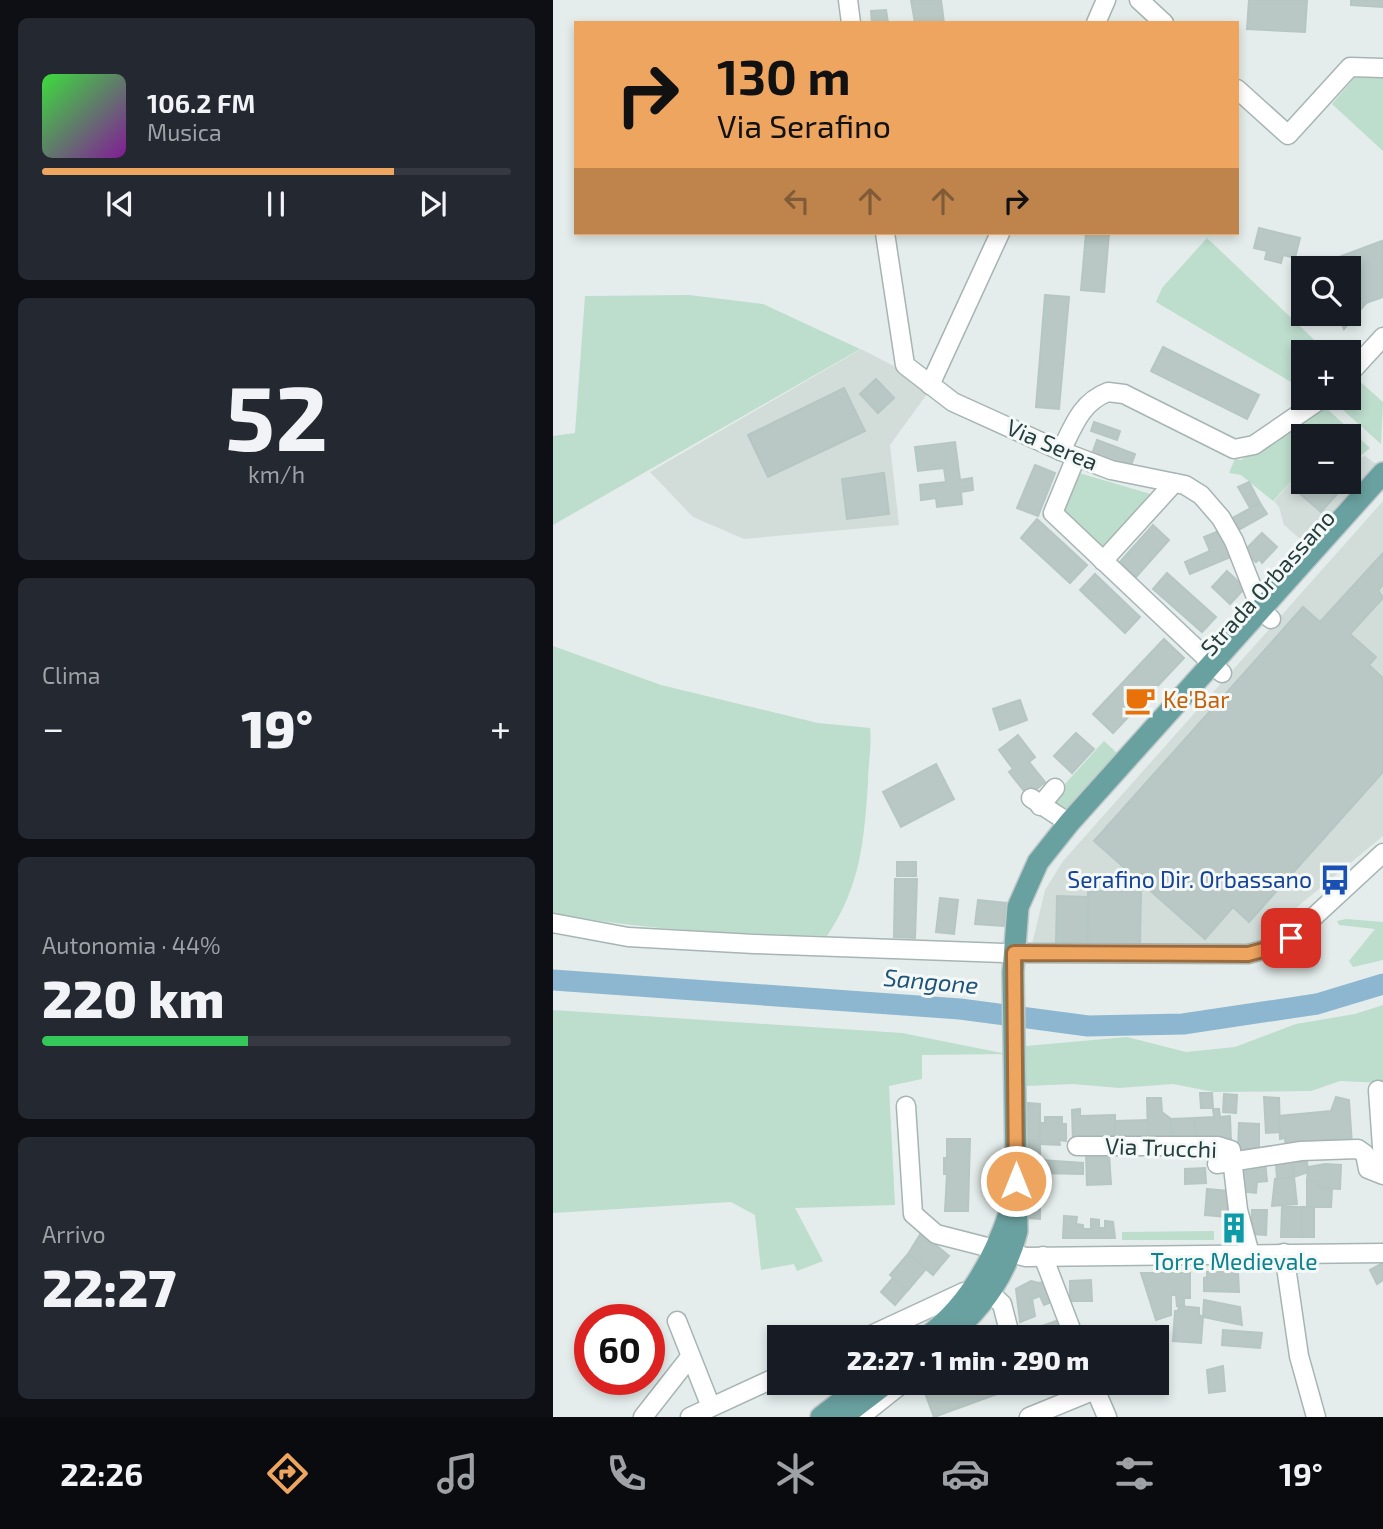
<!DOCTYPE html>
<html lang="it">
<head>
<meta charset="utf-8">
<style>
  :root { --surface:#171b24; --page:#242831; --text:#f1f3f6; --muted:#9ea1a6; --line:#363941; --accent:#eea560 }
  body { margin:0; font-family:"Exo 2",sans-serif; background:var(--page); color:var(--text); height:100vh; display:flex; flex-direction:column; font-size:26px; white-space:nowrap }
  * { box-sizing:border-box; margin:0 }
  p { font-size:23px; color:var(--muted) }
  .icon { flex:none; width:38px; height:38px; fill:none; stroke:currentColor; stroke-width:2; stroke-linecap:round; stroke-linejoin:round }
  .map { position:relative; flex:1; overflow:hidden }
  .sheet { display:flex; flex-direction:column; gap:18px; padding:18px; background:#0d0f14; width:553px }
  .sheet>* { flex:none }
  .guide { position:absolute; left:21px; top:21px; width:665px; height:214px; border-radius:0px; box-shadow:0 4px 10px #0003; background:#eea560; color:#111; overflow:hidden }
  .tools { position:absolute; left:738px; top:256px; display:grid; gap:14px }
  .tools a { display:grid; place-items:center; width:70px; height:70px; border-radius:0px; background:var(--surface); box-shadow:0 4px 10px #0003; font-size:35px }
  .speed { position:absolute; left:21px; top:1304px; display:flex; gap:14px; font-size:35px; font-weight:700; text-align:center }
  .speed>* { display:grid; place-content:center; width:91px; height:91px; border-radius:50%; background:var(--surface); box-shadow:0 4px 10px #0003; line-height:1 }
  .speed .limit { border:10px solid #d22; background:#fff; color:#111 }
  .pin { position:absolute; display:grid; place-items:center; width:60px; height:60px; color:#fff; margin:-30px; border-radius:14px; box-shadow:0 4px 10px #0006 }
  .me { position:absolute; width:77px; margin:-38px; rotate:0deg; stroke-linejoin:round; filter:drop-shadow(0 0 5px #0008) }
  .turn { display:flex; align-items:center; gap:24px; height:147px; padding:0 28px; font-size:32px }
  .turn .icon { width:91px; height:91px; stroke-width:2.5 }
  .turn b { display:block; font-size:49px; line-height:60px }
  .lanes { display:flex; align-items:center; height:66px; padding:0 28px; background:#0003; justify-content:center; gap:35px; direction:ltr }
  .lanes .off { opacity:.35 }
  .big { font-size:52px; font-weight:800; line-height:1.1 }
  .sheet .tile { flex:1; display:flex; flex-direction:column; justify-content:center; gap:10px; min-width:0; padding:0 24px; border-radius:10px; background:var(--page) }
  .sheet .dial { align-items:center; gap:0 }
  .dial b { font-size:91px; line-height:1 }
  .song { display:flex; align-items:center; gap:21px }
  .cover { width:84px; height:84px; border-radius:10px; background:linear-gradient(135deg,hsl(120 70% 55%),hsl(290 70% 35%)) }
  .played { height:7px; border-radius:4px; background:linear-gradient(90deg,var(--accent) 75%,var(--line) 75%) }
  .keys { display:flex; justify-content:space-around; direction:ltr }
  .heat { display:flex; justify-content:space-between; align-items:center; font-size:38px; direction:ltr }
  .charge { height:10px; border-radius:5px; background:linear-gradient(90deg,#34c759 44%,var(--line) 0) }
  .trip { position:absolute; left:214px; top:1325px; width:402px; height:70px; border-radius:0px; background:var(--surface); box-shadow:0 4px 10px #0003; font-weight:800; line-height:70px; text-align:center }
  .tab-bar { display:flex; height:112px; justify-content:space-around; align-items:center; background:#090b0e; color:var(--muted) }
  .tab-bar .icon { width:49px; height:49px }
  .tab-bar .current { color:var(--accent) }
  .tab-bar b { font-size:32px; color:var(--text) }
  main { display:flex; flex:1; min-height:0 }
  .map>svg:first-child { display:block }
  .built { fill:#d2ddda }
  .green { fill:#bdddcd }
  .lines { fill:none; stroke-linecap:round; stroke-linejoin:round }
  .river { stroke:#8db6d0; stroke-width:21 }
  .building { fill:#b9c8c5; stroke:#b6c6c3; stroke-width:2 }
  .minor-casing { stroke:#a6b5b3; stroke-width:21 }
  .major-casing { stroke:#c1c9c9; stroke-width:24 }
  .minor { stroke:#fff; stroke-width:18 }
  .major { stroke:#69a1a0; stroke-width:21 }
  .route-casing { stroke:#9b6b3e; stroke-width:18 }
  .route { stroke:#eea560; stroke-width:12 }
  .labels { text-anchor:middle; stroke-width:6; stroke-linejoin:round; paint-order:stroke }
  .street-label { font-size:23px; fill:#233e3d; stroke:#f4f9f8 }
  .food-label { font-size:23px; fill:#c56008; stroke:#f4f9f8; text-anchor:start }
  .transit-label { font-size:23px; fill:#164399; stroke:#f4f9f8; text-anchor:end }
  .culture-label { font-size:23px; fill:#0d838f; stroke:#f4f9f8 }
  .water-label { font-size:24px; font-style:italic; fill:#1f5479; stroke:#f4f9f8 }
</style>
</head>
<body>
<main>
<section class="sheet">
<div class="tile">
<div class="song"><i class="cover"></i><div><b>106.2 FM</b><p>Musica</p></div></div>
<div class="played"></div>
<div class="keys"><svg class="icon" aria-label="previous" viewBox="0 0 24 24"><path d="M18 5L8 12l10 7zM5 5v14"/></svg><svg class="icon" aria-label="pause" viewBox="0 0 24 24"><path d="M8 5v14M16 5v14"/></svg><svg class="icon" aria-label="next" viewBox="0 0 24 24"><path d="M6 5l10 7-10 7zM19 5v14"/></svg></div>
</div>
<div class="tile dial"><b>52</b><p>km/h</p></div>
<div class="tile"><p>Clima</p>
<div class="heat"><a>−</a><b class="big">19°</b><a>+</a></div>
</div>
<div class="tile"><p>Autonomia · 44%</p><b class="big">220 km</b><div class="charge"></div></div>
<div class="tile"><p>Arrivo</p><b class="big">22:27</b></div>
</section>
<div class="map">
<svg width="830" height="1417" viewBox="0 0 830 1417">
  <rect width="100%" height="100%" fill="#e4edeb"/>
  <g class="built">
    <path d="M308,349L358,375L377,390L337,445L346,525L191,539L140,517L97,472Z"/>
    <path d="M812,456L823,464L753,544L731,525L726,507L721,501L751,467V481H796V460Z"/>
    <path d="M830,501V836L720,927L700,948L479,944L492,890L510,861Z"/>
  </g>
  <g class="green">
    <path d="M803,76L830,77V151L779,104Z"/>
    <path d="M654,238L774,352H751V386L748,388L603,302L609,288Z"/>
    <path d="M136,295L210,304L307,349L0,525V436L22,433L32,296Z"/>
    <path d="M803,378L830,402L828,444L781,402L786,397H796V386Z"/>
    <path d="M771,406L817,448L804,459L796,460V436H751V467L720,501L688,475L676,473L682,459L688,460Z"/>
    <path d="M526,473L601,495L550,551L508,513Z"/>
    <path d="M0,646L108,685L265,723L317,728C319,745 315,765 315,782C311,841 308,885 274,936C182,933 91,931 0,913Z"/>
    <path d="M551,741L564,753L509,814L492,806Z"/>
    <path d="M793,919L830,922V960L800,967L796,961L822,929L786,925L784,921Z"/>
    <path d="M830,1005V1083L787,1081L758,1091L661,1092L620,1084L566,1088L520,1084L473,1086V1046L574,1037L633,1052L682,1047L743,1024L802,1014Z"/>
    <path d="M0,1010L349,1033L454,1054L369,1055V1079L336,1086L342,1205L242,1208L270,1261L244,1271L241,1264L208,1270L202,1215L178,1202L0,1213Z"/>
    <path d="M661,1231V1240H569V1232Z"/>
  </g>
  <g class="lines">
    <path class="river" d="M0,980L407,1009L535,1026L630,1024L764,1004L830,984"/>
  </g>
  <g class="building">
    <path d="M358,0H388L391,23H362Z"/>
    <path d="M696,0H754L752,32L694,29Z"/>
    <path d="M798,0H830V7L798,5Z"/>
    <path d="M333,10L335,23H319L318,11Z"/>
    <path d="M706,228L747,238L742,258L730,255L728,263L712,259L714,251L701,248Z"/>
    <path d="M533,233H556L551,292L528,290Z"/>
    <path d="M829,241L830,297L796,309V268H768L767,264Z"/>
    <path d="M492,295L516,297L506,409L483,407Z"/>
    <path d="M814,302L791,329L785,313H796V309Z"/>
    <path d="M610,347L706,395L694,419L598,371Z"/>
    <path d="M323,379L341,398L325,413L307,394Z"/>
    <path d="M291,388L312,431L215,477L195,435Z"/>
    <path d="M541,422L567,431L564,440L538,431Z"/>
    <path d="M544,440L582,454L577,468L539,454Z"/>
    <path d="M402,442L407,480L419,478L420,490L408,492L409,504L384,507L383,498L368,500L367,485L393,482L391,468L365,471L362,447Z"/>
    <path d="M482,465L502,473L485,516L464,508Z"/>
    <path d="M331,473L336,514L294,519L289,479Z"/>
    <path d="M757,481H769L784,494L768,512L746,493Z"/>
    <path d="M696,482L707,503L697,508L685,487Z"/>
    <path d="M707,503L714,514L680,533L674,521Z"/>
    <path d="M484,519L534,565L517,583L468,538Z"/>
    <path d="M600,525L616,540L583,577L567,562Z"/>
    <path d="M668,530L680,556L637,574L632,562L657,551L651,537Z"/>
    <path d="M709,533L724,547L709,563L706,559L703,562L691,551Z"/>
    <path d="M830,553V585L825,590L830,598L797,634L823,657L816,665L830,678V772L696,922L680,907L652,939L541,841L750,607L767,622Z"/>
    <path d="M674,571L692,588L677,604L659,587Z"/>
    <path d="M614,573L663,617L649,632L600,589Z"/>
    <path d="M542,574L587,617L572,633L527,590Z"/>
    <path d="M611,639L631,658L560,733L540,714Z"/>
    <path d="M467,700L474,720L447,730L440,709Z"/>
    <path d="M523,733L541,749L519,773L501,756Z"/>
    <path d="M465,735L482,757L476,762L492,782L475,796L456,772L460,769L446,750Z"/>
    <path d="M383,764L401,799L348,827L330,792Z"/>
    <rect x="344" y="862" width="19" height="14"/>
    <path d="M342,879H364L362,938L341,937Z"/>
    <path d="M535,891L588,892L587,945L534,944Z"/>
    <path d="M504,896L535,897L534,944L503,943Z"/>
    <path d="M387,898L405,900L401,934L383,932Z"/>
    <path d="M425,900L453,903L451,926L422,924Z"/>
    <path d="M647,1093H659L660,1108H648Z"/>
    <path d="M671,1094L684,1095L683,1113L670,1112Z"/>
    <path d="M711,1097L726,1098L727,1132L713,1133Z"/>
    <path d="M783,1097L796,1100L799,1145L733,1150L732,1138L727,1139L726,1116L778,1111Z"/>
    <path d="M594,1098H608L609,1112L618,1119L619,1143L595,1141Z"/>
    <path d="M475,1103L487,1104V1219L476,1218Z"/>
    <path d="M527,1109V1116L562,1115V1141L520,1142L519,1110Z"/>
    <path d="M660,1109H666L667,1117L677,1116L678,1141L643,1142L642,1118L661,1117Z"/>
    <path d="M492,1117H509V1124H513V1141L506,1140L507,1145L487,1144V1123H492Z"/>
    <path d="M642,1118L643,1142L619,1143L618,1119Z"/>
    <path d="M595,1120V1141H562V1121Z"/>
    <path d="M686,1123L706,1124V1150H685Z"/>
    <path d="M394,1139H417L415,1211H392L394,1174H391V1158H394Z"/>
    <path d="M556,1154L558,1184L534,1185L533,1155Z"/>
    <path d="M487,1160L530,1163V1174L487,1173Z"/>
    <path d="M712,1161L714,1181L704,1182L703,1193L686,1191L688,1165Z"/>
    <path d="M739,1162L741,1177L724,1179L723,1163Z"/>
    <path d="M739,1162H754L755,1172L741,1177Z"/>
    <path d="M772,1164L788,1165L787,1189L765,1188V1181H754L755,1167Z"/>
    <path d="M652,1168L653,1183L632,1184V1169Z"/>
    <path d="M741,1177L744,1204L719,1206L722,1179Z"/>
    <path d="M754,1181H765V1188L779,1189L778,1207H754Z"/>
    <path d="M654,1189L676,1191L674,1217L652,1215Z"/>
    <path d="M729,1207H749V1237H728Z"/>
    <rect x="749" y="1207" width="12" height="30"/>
    <path d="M699,1210H714L713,1235L698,1234Z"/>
    <path d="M511,1216L524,1217L523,1224L530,1225V1229H538V1219L546,1220V1228H552V1221L560,1222L562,1238H510Z"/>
    <path d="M368,1233L396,1256L380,1275L355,1254Z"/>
    <path d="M355,1254L373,1269L355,1290L337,1275Z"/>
    <path d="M830,1263V1280L824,1284L817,1270Z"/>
    <path d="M654,1272H685L686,1292L651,1291V1278L654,1277Z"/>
    <path d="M588,1273H637V1298H631V1306H624L623,1295H618V1315L603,1320Z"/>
    <path d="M340,1278L355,1290L342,1305L328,1292Z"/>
    <path d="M538,1280L539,1301H517V1281Z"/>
    <path d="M478,1281L486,1283L494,1281L501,1301L491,1305L487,1296L479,1299L482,1316L467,1322L463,1289Z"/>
    <path d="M651,1300L687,1307L689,1325L650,1317Z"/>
    <path d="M626,1306L646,1308V1315L650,1317L648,1343L620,1341L622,1311H625Z"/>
    <path d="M506,1320L512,1337H486L483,1328Z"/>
    <path d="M670,1330L709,1333L707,1348L669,1345Z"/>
    <path d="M670,1366L672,1391L656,1393L654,1370Z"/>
    <path d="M400,1382H471L472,1384L381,1417L372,1393Z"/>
  </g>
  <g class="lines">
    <g class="minor-casing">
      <g id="minor">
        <path d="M295,0L298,23"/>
        <path d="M586,0L611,23"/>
        <path d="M543,23L553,0"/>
        <path d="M684,89L735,135L797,67L830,68"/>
        <path d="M332,233L352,365L400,402L508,451L558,470L632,485L648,495L668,518L681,541L708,610L718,619"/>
        <path d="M796,374L830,337"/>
        <path d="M377,385L447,233"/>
        <path d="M508,451C520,427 528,402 555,392L571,394L681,449L701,445L771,397"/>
        <path d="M523,457L500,513L669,673"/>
        <path d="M550,561L621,483"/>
        <path d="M478,798L516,823"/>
        <path d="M487,806L502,788"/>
        <path d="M0,923L75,937L201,944L451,953L695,954L725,946L738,938L830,853"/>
        <path d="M825,1090L830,1161"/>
        <path d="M353,1106L360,1214L383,1234L473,1257L830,1253"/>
        <path d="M524,1146H665L678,1150L685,1210L697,1254"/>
        <path d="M664,1164L748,1151L805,1149L812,1154L815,1169L830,1175"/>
        <path d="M731,1253L746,1356L763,1417"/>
        <path d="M490,1256L521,1337"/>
        <path d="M437,1293L449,1304L456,1331L447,1337"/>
        <path d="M124,1321L158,1407"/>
        <path d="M314,1337L411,1292L420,1293"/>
        <path d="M539,1382L554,1417"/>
        <path d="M90,1417L137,1357"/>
        <path d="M137,1417L226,1376"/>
        <path d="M307,1417L351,1382"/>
        <path d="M476,1417L542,1390"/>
      </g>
    </g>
    <g class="major-casing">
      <g id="major">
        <path d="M374,1337C415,1306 440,1262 456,1214"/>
        <path d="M394,1337C429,1309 453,1275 464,1231L460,972L465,907L485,862L516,823L830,473"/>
        <path d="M268,1417L298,1394"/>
        <path d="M289,1417L335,1382"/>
      </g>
    </g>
    <use href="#minor" class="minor"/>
    <use href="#major" class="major"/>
  </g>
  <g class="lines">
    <g class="route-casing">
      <path id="route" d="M463,1181L461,953L695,954L725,946L738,938"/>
    </g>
    <use href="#route" class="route"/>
  </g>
  <defs>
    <g id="cafe-bare" transform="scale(2.415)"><path d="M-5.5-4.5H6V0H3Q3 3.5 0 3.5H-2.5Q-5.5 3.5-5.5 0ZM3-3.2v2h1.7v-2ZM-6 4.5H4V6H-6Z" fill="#e8710a" stroke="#f4f9f8" stroke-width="2.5" paint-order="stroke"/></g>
    <g id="bus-bare" transform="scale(2.415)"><path d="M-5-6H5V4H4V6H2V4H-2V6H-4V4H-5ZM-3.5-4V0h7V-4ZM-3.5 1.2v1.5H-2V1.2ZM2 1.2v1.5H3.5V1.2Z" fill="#1a4fb4" stroke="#f4f9f8" stroke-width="2.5" paint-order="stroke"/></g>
    <g id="building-bare" transform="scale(2.415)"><path d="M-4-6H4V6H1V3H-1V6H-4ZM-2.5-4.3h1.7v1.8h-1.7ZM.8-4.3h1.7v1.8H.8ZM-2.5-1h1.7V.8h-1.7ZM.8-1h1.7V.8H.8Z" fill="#0f9aa8" stroke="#f4f9f8" stroke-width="2.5" paint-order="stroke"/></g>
  </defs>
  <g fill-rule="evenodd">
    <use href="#cafe-bare" x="587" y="700"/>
    <use href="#bus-bare" x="782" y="880"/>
    <use href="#building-bare" x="681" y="1228"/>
  </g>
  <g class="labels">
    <g class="street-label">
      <text transform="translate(499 445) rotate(23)" y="8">Via Serea</text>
      <text transform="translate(715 583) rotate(-48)" y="8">Strada Orbassano</text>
      <text transform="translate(608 1148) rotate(2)" y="8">Via Trucchi</text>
    </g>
    <g class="food-label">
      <text x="610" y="708">Ke'Bar</text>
    </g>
    <g class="transit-label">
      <text x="759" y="888">Serafino Dir. Orbassano</text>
    </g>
    <g class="culture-label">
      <text x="681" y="1270">Torre Medievale</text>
    </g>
    <g class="water-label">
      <text transform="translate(378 982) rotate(5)" y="8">Sangone</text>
    </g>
  </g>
</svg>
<div class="tools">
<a><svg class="icon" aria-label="search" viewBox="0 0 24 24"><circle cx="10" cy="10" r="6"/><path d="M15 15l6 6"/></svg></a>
<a>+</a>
<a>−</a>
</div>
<div class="speed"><div class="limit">60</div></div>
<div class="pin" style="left:738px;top:938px;background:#d93025"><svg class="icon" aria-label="arrive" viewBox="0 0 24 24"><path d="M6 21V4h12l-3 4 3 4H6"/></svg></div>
<svg class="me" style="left:463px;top:1181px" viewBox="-20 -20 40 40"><circle r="17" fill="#eea560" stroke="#fff" stroke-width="3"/><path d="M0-11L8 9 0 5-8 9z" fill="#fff"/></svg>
<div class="trip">22:27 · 1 min · 290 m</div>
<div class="guide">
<div class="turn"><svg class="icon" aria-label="right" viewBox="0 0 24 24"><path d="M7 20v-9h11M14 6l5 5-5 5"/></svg><div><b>130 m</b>Via Serafino</div></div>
<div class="lanes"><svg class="icon off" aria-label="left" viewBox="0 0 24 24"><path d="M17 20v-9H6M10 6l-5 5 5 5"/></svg><svg class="icon off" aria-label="ahead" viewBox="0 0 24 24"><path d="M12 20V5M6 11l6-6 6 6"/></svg><svg class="icon off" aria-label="ahead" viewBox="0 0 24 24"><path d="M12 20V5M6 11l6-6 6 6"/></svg><svg class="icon" aria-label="right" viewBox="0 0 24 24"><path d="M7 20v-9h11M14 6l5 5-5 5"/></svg></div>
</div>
</div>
</main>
<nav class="tab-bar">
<b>22:26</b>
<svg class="icon current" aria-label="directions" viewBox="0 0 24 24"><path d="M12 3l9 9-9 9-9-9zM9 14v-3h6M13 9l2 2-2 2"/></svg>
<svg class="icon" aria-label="music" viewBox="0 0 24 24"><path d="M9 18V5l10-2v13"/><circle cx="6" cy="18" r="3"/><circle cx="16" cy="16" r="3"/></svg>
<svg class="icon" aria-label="phone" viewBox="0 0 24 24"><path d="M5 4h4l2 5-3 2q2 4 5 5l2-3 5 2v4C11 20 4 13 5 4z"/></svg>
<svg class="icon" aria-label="climate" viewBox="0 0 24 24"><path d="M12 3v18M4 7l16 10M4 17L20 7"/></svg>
<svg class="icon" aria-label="car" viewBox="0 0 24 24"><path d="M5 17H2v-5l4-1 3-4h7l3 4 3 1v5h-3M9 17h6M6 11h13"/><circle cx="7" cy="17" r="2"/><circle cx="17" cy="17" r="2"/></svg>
<svg class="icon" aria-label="filters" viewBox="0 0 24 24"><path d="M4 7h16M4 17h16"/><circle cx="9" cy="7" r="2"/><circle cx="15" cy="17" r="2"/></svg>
<b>19°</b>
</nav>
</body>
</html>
